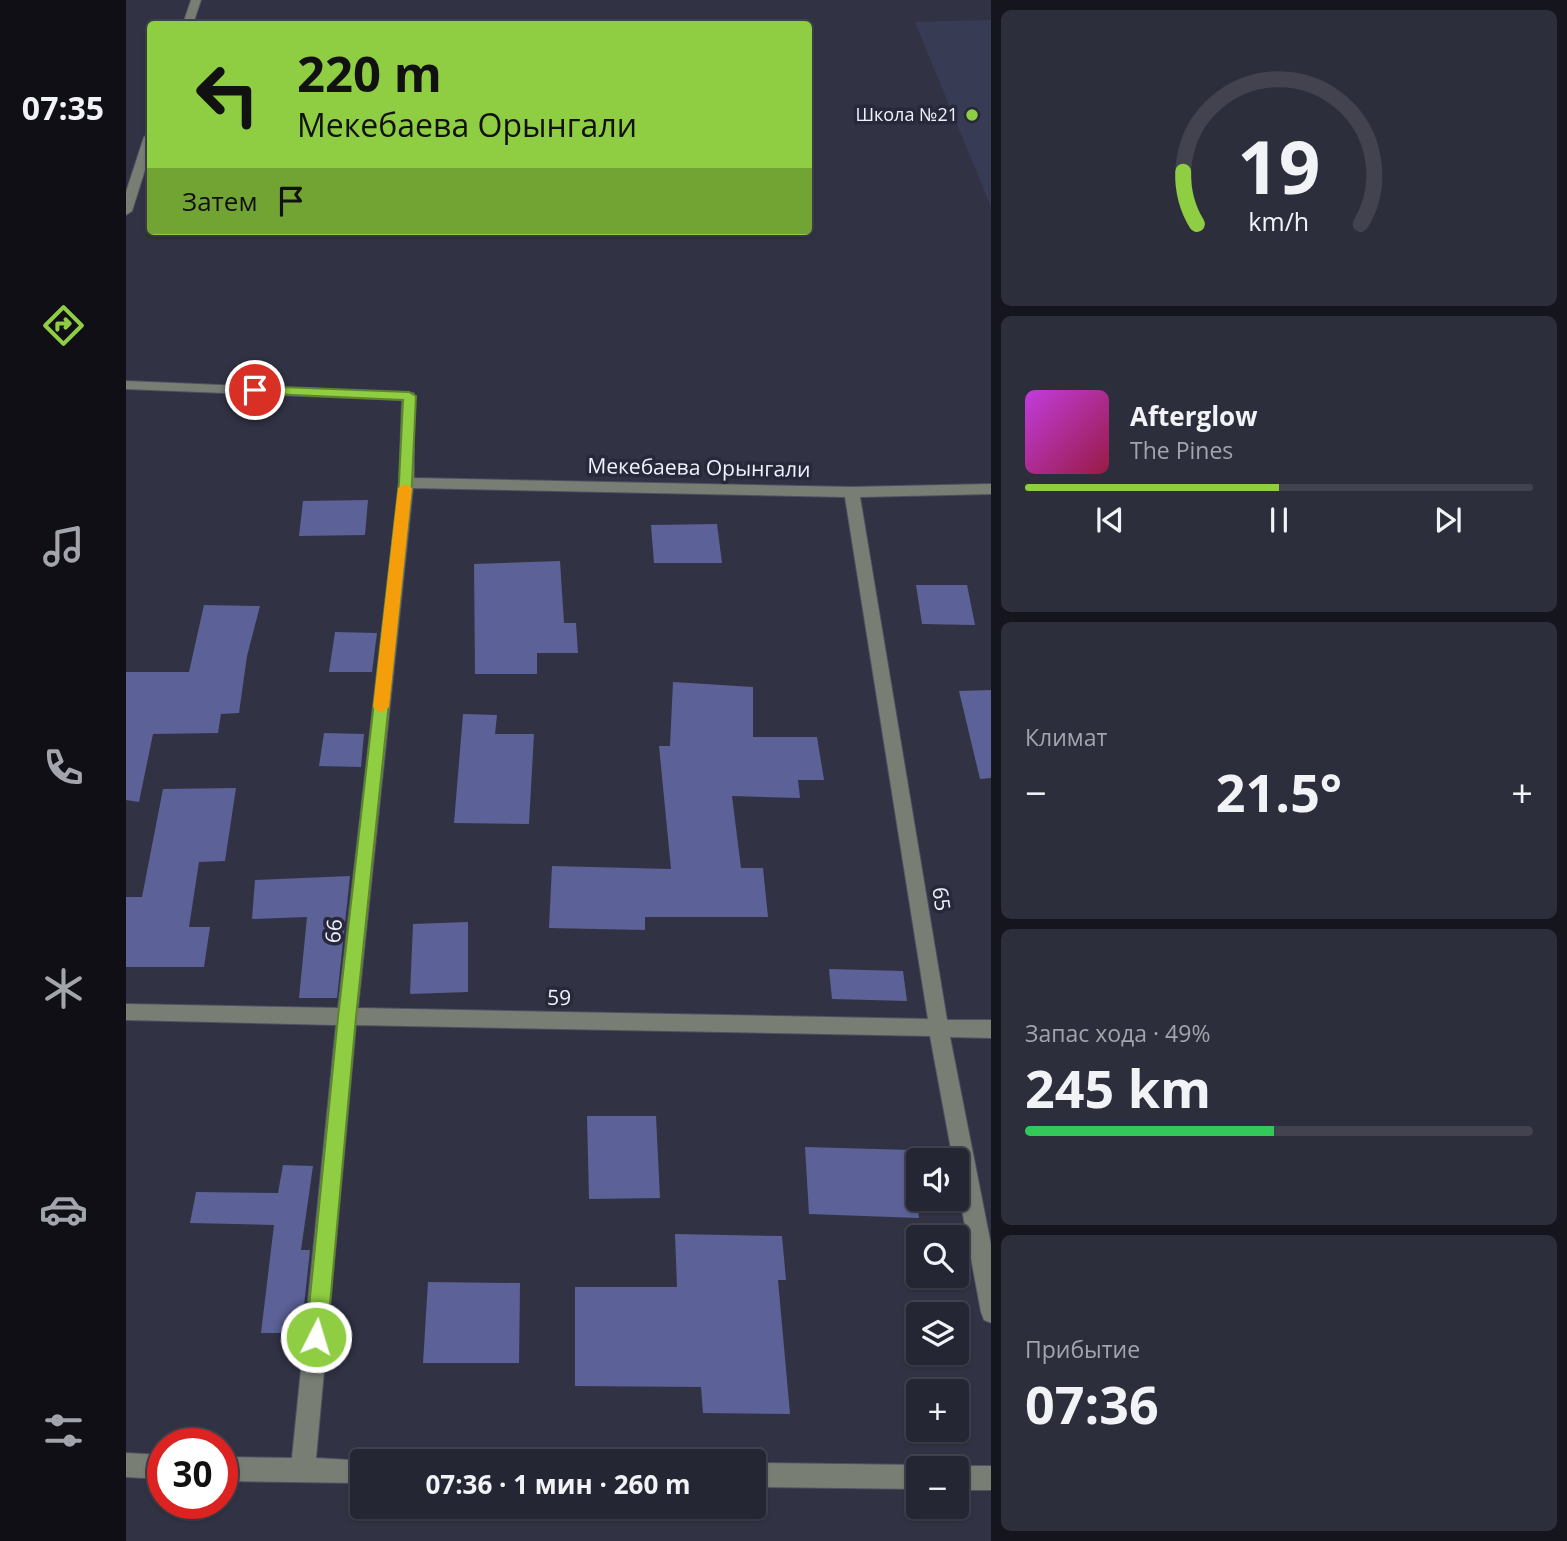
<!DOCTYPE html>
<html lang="ru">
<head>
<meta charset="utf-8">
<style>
  :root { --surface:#252634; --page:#2d2e3c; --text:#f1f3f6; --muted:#a3a5ac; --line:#42434f; --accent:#8fcd42 }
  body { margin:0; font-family:"Open Sans",sans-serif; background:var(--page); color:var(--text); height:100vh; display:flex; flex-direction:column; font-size:26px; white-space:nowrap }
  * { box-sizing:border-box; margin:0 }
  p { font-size:23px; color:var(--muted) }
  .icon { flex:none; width:38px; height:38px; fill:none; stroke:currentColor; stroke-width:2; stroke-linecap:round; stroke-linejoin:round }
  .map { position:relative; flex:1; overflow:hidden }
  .side { display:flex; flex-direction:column; gap:10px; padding:10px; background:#14151d; width:576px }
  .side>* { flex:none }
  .hud { position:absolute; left:21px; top:21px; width:665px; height:214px; border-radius:7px; box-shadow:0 2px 5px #0004,0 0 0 2px var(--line); background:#8fcd42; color:#111; overflow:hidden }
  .tools { position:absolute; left:780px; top:1148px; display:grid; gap:14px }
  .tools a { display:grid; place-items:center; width:63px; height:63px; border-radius:7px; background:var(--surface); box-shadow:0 2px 5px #0004,0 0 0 2px var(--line); font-size:35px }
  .speed { position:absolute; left:21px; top:1428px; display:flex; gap:14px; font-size:35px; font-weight:700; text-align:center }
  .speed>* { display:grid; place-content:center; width:91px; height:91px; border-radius:50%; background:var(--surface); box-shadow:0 2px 5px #0004,0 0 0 2px var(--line); line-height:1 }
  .speed .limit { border:10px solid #d22; background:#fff; color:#111 }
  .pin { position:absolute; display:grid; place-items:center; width:60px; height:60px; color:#fff; margin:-30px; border:4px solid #fff; border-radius:50%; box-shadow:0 2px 7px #0007 }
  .me { position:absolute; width:77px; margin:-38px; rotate:5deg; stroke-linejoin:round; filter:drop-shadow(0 0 5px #0008) }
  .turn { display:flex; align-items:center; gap:24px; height:147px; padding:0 35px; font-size:32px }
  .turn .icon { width:91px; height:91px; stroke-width:2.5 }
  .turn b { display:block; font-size:49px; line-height:60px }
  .then { display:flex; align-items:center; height:66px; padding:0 35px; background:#0003; gap:14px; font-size:26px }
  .big { font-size:52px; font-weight:700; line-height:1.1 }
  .side .widget { flex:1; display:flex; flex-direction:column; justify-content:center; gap:10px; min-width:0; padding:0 24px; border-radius:10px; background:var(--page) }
  .side .dial { align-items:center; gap:0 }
  .dial svg { height:182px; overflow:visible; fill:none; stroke:var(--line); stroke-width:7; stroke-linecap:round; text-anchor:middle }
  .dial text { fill:var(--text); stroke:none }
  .song { display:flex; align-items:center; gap:21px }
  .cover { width:84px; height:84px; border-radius:10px; background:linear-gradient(135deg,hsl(290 70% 55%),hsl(340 70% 35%)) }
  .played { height:7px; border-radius:4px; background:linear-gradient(90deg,var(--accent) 50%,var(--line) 50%) }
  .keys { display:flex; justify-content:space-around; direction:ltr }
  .heat { display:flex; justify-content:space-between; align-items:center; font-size:38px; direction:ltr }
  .charge { height:10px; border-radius:5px; background:linear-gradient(90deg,#34c759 49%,var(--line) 0) }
  .trip { position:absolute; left:224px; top:1449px; width:416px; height:70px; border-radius:7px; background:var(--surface); box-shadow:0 2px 5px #0004,0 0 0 2px var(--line); font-weight:700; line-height:70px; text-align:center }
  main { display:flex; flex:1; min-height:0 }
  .tabs { display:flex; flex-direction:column; width:126px; justify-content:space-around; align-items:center; background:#0f0f15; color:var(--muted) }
  .tabs .icon { width:49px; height:49px }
  .tabs .on { color:var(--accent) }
  .tabs b { font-size:32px; color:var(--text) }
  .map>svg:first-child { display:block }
  .built { fill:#383b54 }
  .building { fill:#5c6197 }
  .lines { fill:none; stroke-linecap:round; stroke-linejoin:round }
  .minor-casing { stroke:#505263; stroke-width:2 }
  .minor { fill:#797e75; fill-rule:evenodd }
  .route { fill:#8fcd42; stroke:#5d852b; stroke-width:2 }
  .slow { fill:#f59e0b }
  .poi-dot { fill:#8fcd42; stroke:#27293b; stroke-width:2.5 }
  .labels { text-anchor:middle; stroke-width:7; stroke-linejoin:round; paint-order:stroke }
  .far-poi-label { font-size:18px; fill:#f0f2fe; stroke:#27293b; text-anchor:end }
  .street-label { font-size:21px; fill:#f0f2fe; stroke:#27293b }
</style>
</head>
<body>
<main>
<nav class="tabs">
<b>07:35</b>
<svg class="icon on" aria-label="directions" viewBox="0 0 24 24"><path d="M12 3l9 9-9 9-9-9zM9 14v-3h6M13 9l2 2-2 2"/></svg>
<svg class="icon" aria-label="music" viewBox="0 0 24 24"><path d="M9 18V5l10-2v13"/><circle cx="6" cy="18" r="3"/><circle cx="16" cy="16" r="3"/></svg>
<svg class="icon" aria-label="phone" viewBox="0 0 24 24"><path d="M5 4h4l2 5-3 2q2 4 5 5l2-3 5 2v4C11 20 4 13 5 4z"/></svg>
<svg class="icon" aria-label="climate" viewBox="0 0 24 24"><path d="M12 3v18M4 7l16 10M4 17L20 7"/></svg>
<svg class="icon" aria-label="car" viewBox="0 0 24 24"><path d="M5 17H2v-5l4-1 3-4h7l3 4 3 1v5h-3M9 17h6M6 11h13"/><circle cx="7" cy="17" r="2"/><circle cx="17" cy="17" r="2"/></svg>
<svg class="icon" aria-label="filters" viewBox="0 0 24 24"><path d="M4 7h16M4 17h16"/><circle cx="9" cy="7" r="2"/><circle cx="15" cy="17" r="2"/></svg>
</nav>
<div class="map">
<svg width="866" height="1541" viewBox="0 0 866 1541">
  <rect width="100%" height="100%" fill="#313345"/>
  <path class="built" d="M865,20H866L865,207L789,22Z"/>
  <g class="building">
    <path d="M242,500L239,535L173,536L177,501Z"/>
    <path d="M591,524L596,563H528L525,525Z"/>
    <path d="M434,561L438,623H450L452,653H411V674H349L348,564Z"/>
    <path d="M790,585H841L849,625L796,624Z"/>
    <path d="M78,605L134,606L121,656L113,713L95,714L92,733L27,734L13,802L0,800V672H63Z"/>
    <path d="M209,632L251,633L246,672H203Z"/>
    <path d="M547,682L627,687V737H691L698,780H672L674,798L606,796L615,868H637L642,917H519V930L423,928L426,866L545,869L533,746H544Z"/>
    <path d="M866,690V778L854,779L833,691Z"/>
    <path d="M337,714L371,715L369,734H408L403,824L328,823Z"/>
    <path d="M198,733L238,734L235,767L193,766Z"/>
    <path d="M110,788L99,861L73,862L63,927H84L78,967H0V897H16L37,789Z"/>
    <path d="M224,876L211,998H173L181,917L126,919L129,880Z"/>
    <path d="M342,922V992L284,994L287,924Z"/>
    <path d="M703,969L777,971L781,1001L706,999Z"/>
    <path d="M461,1116H530L534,1198L463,1199Z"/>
    <path d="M679,1147L785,1150L793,1218L683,1214Z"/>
    <path d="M157,1165L187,1166L175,1250H184L175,1333H135L148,1225L64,1223L70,1192L152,1193Z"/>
    <path d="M549,1234L656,1236L660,1280H652L664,1414L577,1413L575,1387L449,1386V1287H551Z"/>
    <path d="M302,1282L394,1283L393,1363H297Z"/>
  </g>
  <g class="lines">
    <g class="minor-casing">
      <g id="minor">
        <path d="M65,0H75L67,24H57Z"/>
        <path d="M24,133V154L6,211L0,215V192L18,137Z"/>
        <path d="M0,381L288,393V478L726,487L866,484V494L734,497L821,1020H866V1038L824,1037L866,1250V1323L858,1320L855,1312L831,1183V1160H827L804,1036L230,1025L190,1458L241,1461H236V1483L96,1481V1457L166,1458L210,1025L0,1020V1004L212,1008L273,483L276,400L0,389ZM287,488L719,497L802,1019L232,1008Z"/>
        <path d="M0,1453L37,1455V1479L0,1477Z"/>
        <path d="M628,1463L793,1465L801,1468H793V1489L628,1487Z"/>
        <path d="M831,1466H866V1490H831V1468H826Z"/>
      </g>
    </g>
    <use href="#minor" class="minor"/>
  </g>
  <path class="route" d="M129,386L283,392L290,396L286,483L230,1017L201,1337L198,1344L190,1347L183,1344L180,1337L212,1017L273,483L277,400L124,393V387Z"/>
  <path class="slow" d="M279,484L286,488L263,707L255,713L247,707L272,488Z"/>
  <circle class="poi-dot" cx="846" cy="115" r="7"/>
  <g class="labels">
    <g class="far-poi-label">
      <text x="832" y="121">Школа №21</text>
    </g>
    <g class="street-label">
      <text transform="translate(573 468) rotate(1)" y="7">Мекебаева Орынгали</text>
      <text transform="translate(815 899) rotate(81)" y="7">65</text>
      <text transform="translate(208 931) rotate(-84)" y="7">66</text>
      <text transform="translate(433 998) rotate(1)" y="7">59</text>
    </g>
  </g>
</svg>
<div class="tools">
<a><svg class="icon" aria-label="sound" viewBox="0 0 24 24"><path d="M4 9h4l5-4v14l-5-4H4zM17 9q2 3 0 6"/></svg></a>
<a><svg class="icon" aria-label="search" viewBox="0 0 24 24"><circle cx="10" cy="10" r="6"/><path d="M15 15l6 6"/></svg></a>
<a><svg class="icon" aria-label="layers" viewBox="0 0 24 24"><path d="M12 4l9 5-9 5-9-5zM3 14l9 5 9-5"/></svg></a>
<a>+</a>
<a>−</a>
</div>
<div class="speed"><div class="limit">30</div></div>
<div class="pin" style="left:129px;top:390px;background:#d93025"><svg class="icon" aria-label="arrive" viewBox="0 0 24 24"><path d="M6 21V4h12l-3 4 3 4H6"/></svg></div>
<svg class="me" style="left:190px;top:1337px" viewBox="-20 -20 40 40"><circle r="17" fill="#8fcd42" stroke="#fff" stroke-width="3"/><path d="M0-11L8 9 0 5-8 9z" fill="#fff"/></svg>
<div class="trip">07:36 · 1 мин · 260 m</div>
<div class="hud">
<div class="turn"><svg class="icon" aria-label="left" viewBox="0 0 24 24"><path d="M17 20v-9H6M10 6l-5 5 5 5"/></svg><div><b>220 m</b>Мекебаева Орынгали</div></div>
<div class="then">Затем<svg class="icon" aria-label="arrive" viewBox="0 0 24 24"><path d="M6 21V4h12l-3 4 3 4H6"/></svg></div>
</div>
</div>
<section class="side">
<div class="widget dial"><svg viewBox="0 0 100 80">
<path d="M14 69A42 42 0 1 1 86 69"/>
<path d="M14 69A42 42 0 0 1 8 46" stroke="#8fcd42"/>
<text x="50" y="56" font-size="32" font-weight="700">19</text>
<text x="50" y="72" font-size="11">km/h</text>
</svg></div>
<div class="widget">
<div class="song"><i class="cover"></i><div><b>Afterglow</b><p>The Pines</p></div></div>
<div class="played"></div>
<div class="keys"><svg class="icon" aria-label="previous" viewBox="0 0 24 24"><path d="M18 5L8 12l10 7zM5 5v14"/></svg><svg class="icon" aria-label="pause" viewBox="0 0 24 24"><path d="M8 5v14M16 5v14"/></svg><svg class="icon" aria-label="next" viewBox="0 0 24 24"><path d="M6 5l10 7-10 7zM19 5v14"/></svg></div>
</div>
<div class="widget"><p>Климат</p>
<div class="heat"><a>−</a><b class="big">21.5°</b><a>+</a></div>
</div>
<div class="widget"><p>Запас хода · 49%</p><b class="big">245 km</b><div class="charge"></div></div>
<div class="widget"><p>Прибытие</p><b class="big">07:36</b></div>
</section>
</main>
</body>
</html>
